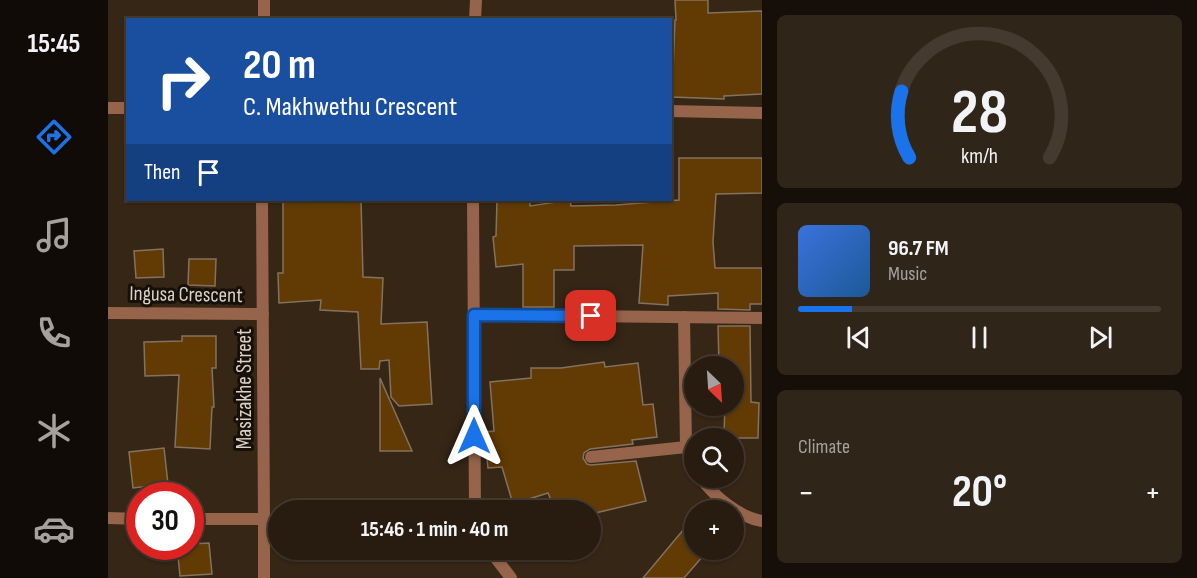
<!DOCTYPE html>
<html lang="en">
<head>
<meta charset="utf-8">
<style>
  :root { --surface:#281c10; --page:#302519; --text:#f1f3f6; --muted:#a5a19f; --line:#443a30; --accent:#1a73e8 }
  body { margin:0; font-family:"Sofia Sans Condensed",sans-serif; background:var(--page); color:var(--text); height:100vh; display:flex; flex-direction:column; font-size:22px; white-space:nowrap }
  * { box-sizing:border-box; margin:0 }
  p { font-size:20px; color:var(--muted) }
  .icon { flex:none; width:33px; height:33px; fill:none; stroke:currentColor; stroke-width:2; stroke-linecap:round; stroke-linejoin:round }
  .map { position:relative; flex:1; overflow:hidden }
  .details { display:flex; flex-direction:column; gap:15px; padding:15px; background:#160f09; width:435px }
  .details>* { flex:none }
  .top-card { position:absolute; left:18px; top:18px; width:546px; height:183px; border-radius:0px; box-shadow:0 2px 4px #0004,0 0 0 2px var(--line); background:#1a4fa0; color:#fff; overflow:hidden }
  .needle { width:39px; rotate:155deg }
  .fabs { position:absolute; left:576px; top:356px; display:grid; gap:12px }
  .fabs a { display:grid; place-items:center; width:60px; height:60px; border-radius:50%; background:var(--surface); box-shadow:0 2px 4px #0004,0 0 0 2px var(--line); font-size:30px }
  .speed { position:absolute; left:18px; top:482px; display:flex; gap:12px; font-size:30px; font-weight:700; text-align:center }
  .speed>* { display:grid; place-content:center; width:78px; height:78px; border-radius:50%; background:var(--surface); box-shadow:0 2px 4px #0004,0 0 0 2px var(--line); line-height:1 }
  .speed .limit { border:9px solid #d22; background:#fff; color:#111 }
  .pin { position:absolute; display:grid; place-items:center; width:51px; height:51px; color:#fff; margin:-26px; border-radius:12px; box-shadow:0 3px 9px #0006 }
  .me { position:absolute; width:66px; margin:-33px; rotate:0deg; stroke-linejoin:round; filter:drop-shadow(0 0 4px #0008) }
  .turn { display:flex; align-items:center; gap:21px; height:126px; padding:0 18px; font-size:27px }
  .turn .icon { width:78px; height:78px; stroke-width:2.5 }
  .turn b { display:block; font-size:42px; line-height:51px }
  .then { display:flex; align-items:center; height:57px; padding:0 18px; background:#0003; gap:12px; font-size:22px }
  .big { font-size:45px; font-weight:700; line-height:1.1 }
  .details .tile { flex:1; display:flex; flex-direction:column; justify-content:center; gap:9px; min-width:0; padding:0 21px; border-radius:9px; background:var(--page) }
  .details .dial { align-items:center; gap:0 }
  .dial svg { height:156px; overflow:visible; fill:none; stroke:var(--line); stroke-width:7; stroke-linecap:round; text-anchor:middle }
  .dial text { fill:var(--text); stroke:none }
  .song { display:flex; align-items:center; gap:18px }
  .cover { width:72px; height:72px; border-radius:9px; background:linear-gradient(135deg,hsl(220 70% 55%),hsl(210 70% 35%)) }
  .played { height:6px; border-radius:3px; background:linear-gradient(90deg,var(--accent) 15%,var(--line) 15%) }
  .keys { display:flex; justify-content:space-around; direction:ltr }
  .heat { display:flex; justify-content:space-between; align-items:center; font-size:33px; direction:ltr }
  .trip { position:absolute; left:160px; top:500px; width:333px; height:60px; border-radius:30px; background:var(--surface); box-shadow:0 2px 4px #0004,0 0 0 2px var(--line); font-weight:700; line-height:60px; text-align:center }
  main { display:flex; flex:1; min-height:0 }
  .tab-bar { display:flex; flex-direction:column; width:108px; justify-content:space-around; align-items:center; background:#100b06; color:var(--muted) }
  .tab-bar .icon { width:42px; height:42px }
  .tab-bar .selected { color:var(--accent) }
  .tab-bar b { font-size:27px; color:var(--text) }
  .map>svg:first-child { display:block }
  .building { fill:#623a03; stroke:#847260; stroke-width:1.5 }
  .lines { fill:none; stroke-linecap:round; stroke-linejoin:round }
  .service { stroke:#95644a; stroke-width:12 }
  .minor { stroke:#95644a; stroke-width:12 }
  .route-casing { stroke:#114b97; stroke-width:15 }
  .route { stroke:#1a73e8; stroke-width:10 }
  .labels { text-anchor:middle; stroke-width:6; stroke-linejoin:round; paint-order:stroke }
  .street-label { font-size:21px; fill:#dbd1c7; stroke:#171009 }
</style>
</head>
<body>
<main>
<nav class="tab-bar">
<b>15:45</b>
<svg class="icon selected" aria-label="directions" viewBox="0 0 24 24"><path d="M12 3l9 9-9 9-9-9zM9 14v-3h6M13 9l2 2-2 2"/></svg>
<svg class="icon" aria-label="music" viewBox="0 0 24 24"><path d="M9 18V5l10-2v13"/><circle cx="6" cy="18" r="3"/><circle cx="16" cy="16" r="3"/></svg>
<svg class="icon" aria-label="phone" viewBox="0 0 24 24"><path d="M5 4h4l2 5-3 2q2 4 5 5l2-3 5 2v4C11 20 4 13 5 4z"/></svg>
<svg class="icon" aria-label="climate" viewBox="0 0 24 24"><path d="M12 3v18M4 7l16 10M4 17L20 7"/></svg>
<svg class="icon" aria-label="car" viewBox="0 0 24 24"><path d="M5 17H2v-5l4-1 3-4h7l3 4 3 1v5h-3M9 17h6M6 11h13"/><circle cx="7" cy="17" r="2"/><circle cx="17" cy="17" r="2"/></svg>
</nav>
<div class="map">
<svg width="654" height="578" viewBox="0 0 654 578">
  <rect width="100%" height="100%" fill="#352616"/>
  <g class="building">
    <path d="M567,0H600V13L654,11V94L616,96V99L564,97L567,20H568Z"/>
    <path d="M571,158H654V193L608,194L605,242L607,268H654V304H642V310L610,309V293L560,296V305L531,303L535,245L466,246V270H446V307H415V264L388,267L385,237L388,236L389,200H422V206L462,200L463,206L508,205L571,200Z"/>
    <path d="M175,200H253L255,277L275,278L273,324L319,322L324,404L291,406L283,397L281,360L272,361L271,369H253L250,312L212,310L213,300L171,303L170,273H175Z"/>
    <path d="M55,249L56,277L28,278L26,251Z"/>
    <path d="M81,259H108L107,286L80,285Z"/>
    <path d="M610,326H642L643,402L651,403L650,438H617L618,433H616L617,405H626V366H611Z"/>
    <path d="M74,336H108V368H104L106,407H104L102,449L67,447L71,375L37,376L36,342L74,341Z"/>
    <path d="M496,362L497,367L530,363L535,405L545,404L549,437L524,440L525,444L482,449L476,453L475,458L479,464L483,465L528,461L538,501L483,514V510H447L440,493L405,504L394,467L380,468L376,432L386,431L382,382L423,378V368H453Z"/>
    <path d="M272,378L304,451H272Z"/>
    <path d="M56,448L60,484L25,488L21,452Z"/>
    <path d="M586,517V549H601L576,578H535Z"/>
    <path d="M101,543L104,574L72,576L69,546H82V544Z"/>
  </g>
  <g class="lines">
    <path class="service" d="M483,457L578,447"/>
    <g class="minor">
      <path d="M156,20V0"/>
      <path d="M367,20L368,0"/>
      <path d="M0,108H20"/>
      <path d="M562,111L654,113"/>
      <path d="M154,200L156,519V578"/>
      <path d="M365,200L367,510"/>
      <path d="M0,313L155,314"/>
      <path d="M366,315L654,318"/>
      <path d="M576,317L578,447L586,469"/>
      <path d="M592,477C606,496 630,517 654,521"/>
      <path d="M0,518L32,519"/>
      <path d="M82,519H156"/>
      <path d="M381,549L403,578"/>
    </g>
  </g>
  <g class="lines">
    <g class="route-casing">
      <path id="route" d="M366,436V315L483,316"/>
    </g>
    <use href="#route" class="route"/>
  </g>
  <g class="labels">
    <g class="street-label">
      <text transform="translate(78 294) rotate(1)" y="7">Ingusa Crescent</text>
      <text transform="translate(136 389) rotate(-90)" y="7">Masizakhe Street</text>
    </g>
  </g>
</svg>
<div class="fabs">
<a><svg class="needle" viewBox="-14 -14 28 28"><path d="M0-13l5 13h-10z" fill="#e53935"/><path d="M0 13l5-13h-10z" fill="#a5a19f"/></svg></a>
<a><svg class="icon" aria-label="search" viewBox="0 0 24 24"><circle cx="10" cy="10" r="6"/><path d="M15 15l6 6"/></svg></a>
<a>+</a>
</div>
<div class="speed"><div class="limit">30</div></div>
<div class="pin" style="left:483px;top:316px;background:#d93025"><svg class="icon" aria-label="arrive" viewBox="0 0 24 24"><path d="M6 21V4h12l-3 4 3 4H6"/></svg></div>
<svg class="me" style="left:366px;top:436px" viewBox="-20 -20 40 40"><path d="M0-17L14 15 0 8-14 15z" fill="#1a73e8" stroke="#fff" stroke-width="4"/></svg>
<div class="trip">15:46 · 1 min · 40 m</div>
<div class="top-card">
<div class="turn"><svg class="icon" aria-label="right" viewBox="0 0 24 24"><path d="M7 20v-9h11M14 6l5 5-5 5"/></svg><div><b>20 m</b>C. Makhwethu Crescent</div></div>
<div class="then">Then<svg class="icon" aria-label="arrive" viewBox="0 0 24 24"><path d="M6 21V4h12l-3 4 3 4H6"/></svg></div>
</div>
</div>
<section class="details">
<div class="tile dial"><svg viewBox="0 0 100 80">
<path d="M14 69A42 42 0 1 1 86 69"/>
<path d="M14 69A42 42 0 0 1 10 35" stroke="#1a73e8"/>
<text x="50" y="56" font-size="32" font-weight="700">28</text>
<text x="50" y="72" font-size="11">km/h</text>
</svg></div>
<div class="tile">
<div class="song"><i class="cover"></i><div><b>96.7 FM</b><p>Music</p></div></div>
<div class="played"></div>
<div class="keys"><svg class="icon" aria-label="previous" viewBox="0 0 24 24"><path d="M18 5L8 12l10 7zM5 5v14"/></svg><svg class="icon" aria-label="pause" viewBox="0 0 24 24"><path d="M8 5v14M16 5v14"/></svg><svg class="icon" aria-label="next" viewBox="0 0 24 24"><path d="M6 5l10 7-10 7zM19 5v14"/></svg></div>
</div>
<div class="tile"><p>Climate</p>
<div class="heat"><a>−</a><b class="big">20°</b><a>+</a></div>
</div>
</section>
</main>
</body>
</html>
